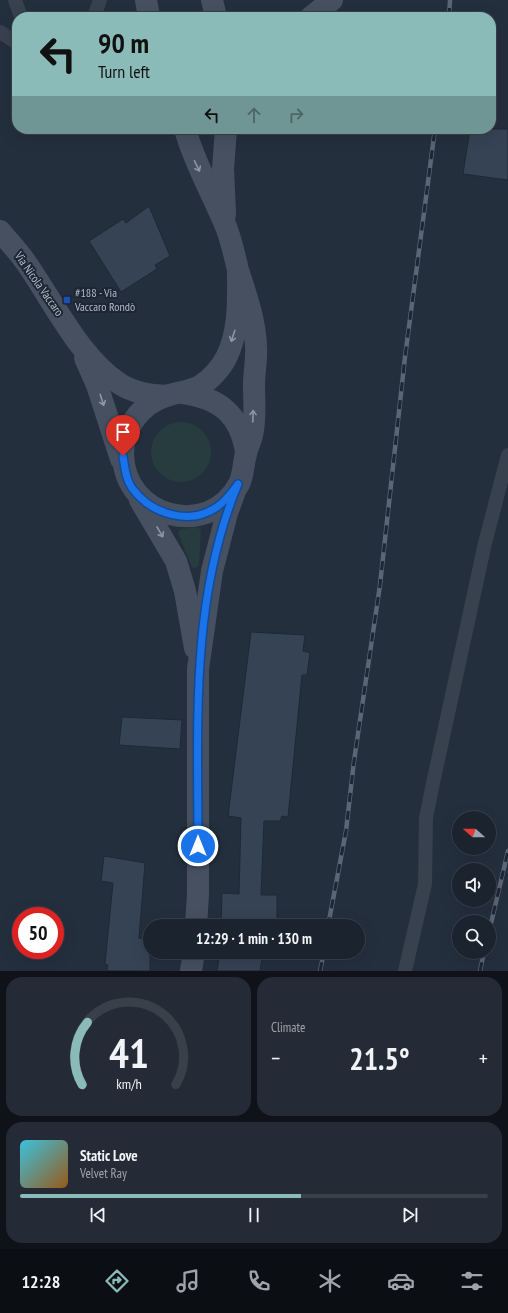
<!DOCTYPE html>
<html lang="en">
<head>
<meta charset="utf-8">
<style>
  :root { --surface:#1b232e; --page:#242b36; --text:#f1f3f6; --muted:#a0a4aa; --line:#39404a; --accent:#8bbbb9 }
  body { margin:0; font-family:"PT Sans Narrow",sans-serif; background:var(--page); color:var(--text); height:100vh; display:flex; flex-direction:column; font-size:15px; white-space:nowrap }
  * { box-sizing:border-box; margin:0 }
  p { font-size:13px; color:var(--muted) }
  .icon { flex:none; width:22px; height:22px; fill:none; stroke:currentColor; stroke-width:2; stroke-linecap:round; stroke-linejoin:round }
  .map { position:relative; height:971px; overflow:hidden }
  .sheet { display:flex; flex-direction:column; gap:6px; padding:6px; background:#0f1319; flex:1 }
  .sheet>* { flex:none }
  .guide { position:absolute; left:12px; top:12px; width:484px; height:122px; border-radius:16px; box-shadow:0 4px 16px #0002,0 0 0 1px var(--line); background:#8bbbb9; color:#111; overflow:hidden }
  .needle { width:26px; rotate:290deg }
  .fabs { position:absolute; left:452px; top:811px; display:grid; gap:8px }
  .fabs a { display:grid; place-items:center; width:44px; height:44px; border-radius:50%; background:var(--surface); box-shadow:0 4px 16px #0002,0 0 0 1px var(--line); font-size:20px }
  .speed { position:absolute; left:12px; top:907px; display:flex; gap:8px; font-size:20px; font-weight:700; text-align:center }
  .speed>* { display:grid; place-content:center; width:52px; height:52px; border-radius:50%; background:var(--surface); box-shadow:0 4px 16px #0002,0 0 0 1px var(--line); line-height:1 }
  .speed .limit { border:6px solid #d22; background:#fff; color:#111 }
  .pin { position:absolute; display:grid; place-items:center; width:34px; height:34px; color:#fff; margin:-41px -17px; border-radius:50% 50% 50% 0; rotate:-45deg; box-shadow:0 0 4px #0007 }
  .pin .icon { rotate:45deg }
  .me { position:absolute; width:44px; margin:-22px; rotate:0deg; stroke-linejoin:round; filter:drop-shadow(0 0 3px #0008) }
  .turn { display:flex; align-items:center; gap:14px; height:84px; padding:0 20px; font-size:18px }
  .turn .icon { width:52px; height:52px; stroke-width:2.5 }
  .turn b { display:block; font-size:28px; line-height:34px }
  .lanes { display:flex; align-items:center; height:38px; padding:0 20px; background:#0003; justify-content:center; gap:20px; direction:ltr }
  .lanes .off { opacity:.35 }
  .big { font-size:30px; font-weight:800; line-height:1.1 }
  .sheet .tile { flex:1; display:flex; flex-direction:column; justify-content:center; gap:6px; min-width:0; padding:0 14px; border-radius:16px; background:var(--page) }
  .sheet .dial { align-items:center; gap:0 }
  .dial svg { height:104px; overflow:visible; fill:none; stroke:var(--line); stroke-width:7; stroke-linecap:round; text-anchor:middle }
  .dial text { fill:var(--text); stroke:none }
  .song { display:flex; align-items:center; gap:12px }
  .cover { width:48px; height:48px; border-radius:6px; background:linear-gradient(135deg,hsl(190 70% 55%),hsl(30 70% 35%)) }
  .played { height:4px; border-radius:2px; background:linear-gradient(90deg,var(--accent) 60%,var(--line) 60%) }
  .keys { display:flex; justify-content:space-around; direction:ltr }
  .heat { display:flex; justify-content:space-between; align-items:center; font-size:22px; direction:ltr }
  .sheet .tiles { flex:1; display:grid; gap:6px; grid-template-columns:1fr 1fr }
  .tile:last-child { grid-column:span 2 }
  .trip { position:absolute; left:143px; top:919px; width:222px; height:40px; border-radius:20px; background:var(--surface); box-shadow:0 4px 16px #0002,0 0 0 1px var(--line); font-weight:800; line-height:40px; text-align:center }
  .dock { display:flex; height:64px; justify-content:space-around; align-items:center; background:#0b0e12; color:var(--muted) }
  .dock .icon { width:28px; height:28px }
  .dock .on { color:var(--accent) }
  .dock b { font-size:18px; color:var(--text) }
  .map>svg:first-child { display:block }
  .green { fill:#263c3f }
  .building { fill:#364354; stroke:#1f2835 }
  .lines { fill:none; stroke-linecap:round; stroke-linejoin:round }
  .lane { stroke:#38414e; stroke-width:14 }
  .secondary { stroke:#465061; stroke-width:22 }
  .rail-casing { stroke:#5a6575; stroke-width:4.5 }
  .rail { stroke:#1d2633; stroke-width:3; stroke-dasharray:9; stroke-linecap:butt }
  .oneway { stroke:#8e96a5 }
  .route-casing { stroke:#114b97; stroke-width:10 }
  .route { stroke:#1a73e8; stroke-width:7 }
  .transit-dot { fill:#1a4fb4; stroke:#1d2633; stroke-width:1.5 }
  .labels { text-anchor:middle; stroke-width:4; stroke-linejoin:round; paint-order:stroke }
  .street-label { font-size:12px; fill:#b4bcc9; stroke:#1d2633 }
  .poi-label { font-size:12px; fill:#b4bcc9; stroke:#1d2633; text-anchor:start }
</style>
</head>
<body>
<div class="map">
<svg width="508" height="971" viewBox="0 0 508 971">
  <rect width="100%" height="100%" fill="#242f3e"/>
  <g class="green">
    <circle cx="181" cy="452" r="30"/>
    <path d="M197,527L201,530L199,565L195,568L192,567L178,533L181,529Z"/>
  </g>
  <g class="building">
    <path d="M470,129H508V180L463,174Z"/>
    <path d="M149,206L170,256L155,265L157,269L121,292L89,241L123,219L126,223Z"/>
    <path d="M251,632L305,635L303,651L310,653L307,675H302L288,817L282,816L280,821H264L261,895H277V926H221L222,893L239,894L241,818L228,816Z"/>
    <path d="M122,717L182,720L180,749L119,745Z"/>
    <path d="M104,856L145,863L139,938L150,940V971H107L108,965L105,964L113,883L101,881Z"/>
    <path d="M220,952H263L260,971H217Z"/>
  </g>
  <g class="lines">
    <g class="lane">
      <path d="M15,0L21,17"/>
      <path d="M94,17L100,0"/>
      <path d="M0,32L17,43"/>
      <path d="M405,971L425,884L426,818L433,783L485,543L508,455"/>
    </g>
    <g class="secondary">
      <path d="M146,0L149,17"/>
      <path d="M212,0L216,17"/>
      <path d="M311,17L332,0"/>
      <path d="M185,129C194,162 211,191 224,222C231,237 234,254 238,270C246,295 255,320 256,346C257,359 254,372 254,385C254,401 256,420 252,435C251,442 247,447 246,454C243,464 244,474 239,484C209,540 124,518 123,454C123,428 141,404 166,396C178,392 189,392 200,386C210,380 221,368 226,358C240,330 238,300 238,270"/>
      <path d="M225,214L223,169L226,129"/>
      <path d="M0,231C9,242 19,252 27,264C54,303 80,358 120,384C134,393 150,395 167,396"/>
      <path d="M85,358L97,385L121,459"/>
      <path d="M183,393C219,398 240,414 246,452"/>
      <path d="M140,500L176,561L185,591L195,648"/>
      <path d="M196,926L198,894V669L212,571L227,513L234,494"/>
      <path d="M191,971L194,952"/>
    </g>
    <g class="rail-casing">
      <g id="rail">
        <path d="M449,17L450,0"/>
        <path d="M328,926L346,831L354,761L380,585L405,357L435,129"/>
        <path d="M489,932L508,851"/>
        <path d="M320,971L324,952"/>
        <path d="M480,971L484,952"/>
      </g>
    </g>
    <use href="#rail" class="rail"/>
  </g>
  <defs><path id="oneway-shaft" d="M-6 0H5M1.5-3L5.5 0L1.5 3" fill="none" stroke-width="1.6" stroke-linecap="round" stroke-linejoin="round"/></defs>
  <g class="oneway">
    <use href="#oneway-shaft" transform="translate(197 166) rotate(64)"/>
    <use href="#oneway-shaft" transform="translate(233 336) rotate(108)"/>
    <use href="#oneway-shaft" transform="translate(102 400) rotate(72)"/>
    <use href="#oneway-shaft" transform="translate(253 416) rotate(-88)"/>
    <use href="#oneway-shaft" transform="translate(160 532) rotate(60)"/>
  </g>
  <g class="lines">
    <g class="route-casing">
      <path id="route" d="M123,456C125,467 125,478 132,488C151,514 189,526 217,507C226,501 232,492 238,484C190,599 198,725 198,846"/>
    </g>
    <use href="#route" class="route"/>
  </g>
  <rect class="transit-dot" x="63" y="296" width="8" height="8" rx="2"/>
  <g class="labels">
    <g class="street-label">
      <text transform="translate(39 284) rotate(55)" y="4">Via Nicola Vaccaro</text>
    </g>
    <g class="poi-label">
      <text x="75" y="297">#188 - Via<tspan x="75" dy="14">Vaccaro Rondò</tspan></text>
    </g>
  </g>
</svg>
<div class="fabs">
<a><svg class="needle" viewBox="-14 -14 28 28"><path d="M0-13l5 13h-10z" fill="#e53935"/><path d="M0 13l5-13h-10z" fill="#a0a4aa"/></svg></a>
<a><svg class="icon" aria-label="sound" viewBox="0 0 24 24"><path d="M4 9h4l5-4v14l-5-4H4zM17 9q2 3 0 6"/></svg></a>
<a><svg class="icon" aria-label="search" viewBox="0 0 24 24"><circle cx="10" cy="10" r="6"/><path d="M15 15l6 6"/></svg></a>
</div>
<div class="speed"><div class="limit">50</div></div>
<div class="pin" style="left:123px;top:456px;background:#d93025"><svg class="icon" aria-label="arrive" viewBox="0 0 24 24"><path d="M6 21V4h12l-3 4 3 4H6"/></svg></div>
<svg class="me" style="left:198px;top:846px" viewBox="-20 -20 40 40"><circle r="17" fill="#1a73e8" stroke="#fff" stroke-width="3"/><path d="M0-11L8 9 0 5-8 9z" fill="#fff"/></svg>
<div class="trip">12:29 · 1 min · 130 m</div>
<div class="guide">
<div class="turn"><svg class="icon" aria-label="left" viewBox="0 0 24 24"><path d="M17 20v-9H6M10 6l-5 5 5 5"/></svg><div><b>90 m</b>Turn left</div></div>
<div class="lanes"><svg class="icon" aria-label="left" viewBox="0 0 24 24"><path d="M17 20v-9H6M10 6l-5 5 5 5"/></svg><svg class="icon off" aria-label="ahead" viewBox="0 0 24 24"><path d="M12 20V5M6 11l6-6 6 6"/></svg><svg class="icon off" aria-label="right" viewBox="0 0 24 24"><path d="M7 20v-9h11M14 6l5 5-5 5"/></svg></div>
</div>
</div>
<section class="sheet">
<div class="tiles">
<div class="tile dial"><svg viewBox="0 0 100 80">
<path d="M14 69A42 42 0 1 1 86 69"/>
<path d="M14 69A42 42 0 0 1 18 21" stroke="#8bbbb9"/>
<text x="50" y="56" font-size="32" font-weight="700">41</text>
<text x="50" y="72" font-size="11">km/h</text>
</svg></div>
<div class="tile"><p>Climate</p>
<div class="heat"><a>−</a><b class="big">21.5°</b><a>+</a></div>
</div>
<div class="tile">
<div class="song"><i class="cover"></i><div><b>Static Love</b><p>Velvet Ray</p></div></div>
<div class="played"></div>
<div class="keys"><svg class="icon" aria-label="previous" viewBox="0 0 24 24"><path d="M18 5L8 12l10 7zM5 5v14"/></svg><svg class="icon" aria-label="pause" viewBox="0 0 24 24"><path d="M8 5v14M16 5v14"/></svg><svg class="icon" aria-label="next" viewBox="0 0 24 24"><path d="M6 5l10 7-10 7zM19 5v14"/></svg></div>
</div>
</div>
</section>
<nav class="dock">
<b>12:28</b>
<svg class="icon on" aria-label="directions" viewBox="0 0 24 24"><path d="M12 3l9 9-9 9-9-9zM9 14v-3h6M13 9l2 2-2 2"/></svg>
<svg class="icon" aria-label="music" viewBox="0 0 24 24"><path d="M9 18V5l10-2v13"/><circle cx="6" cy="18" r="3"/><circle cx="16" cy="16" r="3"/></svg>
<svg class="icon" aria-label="phone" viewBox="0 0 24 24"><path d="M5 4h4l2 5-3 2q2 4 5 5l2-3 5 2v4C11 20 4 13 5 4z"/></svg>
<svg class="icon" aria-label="climate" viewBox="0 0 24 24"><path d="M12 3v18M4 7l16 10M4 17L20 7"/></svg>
<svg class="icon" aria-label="car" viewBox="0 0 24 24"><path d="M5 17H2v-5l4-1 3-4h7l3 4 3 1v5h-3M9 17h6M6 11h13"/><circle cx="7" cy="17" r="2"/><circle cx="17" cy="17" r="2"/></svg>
<svg class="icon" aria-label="filters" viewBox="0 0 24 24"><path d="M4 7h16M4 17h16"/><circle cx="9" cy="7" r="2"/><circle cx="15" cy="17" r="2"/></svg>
</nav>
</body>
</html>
